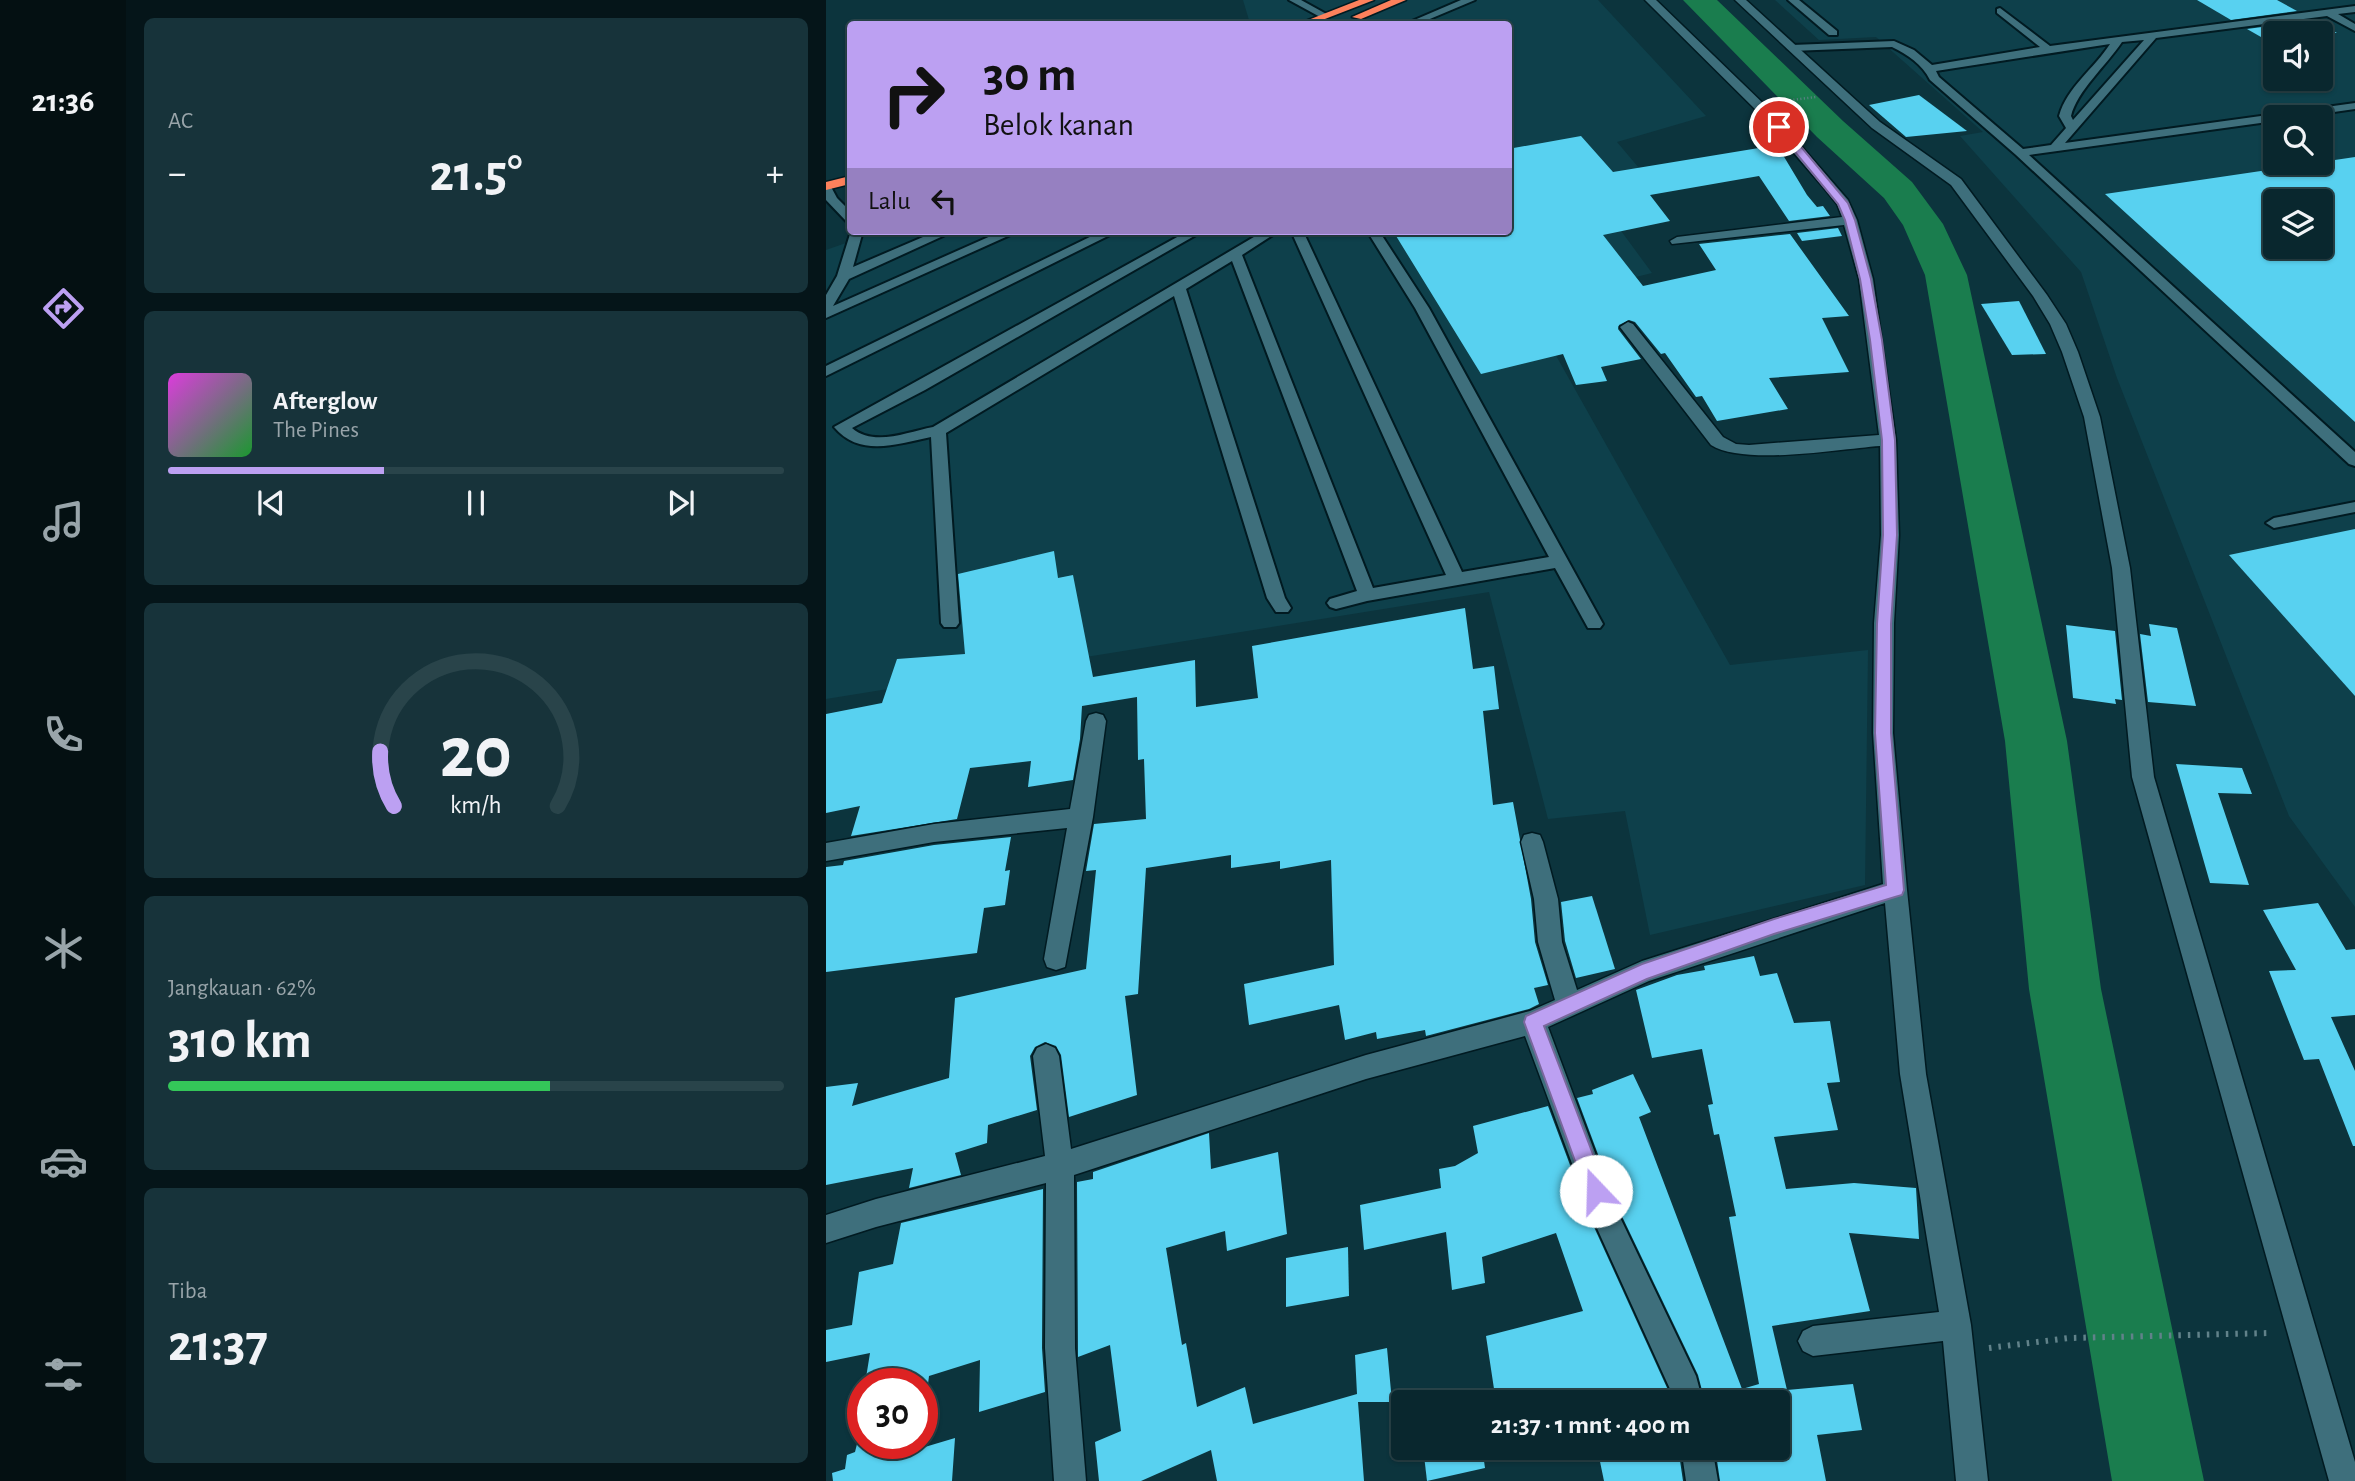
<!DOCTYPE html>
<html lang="id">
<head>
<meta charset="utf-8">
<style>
  :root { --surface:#09272e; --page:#17333a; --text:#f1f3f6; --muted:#99a5aa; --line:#29444a; --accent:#bca0f2 }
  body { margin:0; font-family:"Alegreya Sans",sans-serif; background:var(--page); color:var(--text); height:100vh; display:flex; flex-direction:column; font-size:26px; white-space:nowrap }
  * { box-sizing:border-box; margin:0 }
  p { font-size:23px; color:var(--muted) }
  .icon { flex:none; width:38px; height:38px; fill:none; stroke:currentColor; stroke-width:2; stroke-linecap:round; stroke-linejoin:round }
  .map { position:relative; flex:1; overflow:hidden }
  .side { display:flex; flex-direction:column; gap:18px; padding:18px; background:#051519; width:700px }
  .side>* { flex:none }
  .guide { position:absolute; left:21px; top:21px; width:665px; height:214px; border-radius:7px; box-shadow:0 2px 5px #0004,0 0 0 2px var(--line); background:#bca0f2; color:#111; overflow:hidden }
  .controls { position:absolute; left:1437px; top:21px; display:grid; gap:14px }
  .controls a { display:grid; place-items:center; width:70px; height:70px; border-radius:7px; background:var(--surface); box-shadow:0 2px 5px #0004,0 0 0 2px var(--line); font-size:35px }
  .speed { position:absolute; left:21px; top:1368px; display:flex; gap:14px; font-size:35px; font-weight:700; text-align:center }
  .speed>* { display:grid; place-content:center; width:91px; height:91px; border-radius:50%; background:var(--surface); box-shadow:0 2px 5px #0004,0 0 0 2px var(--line); line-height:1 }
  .speed .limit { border:10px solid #d22; background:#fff; color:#111 }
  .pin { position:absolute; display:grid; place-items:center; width:60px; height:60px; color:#fff; margin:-30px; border:4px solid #fff; border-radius:50%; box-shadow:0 2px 7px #0007 }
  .me { position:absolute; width:77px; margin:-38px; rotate:339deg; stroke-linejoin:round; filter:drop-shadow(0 0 5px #0008) }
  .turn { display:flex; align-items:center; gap:24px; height:147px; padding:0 21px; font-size:32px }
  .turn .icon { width:91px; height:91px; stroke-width:2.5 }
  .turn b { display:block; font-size:49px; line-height:60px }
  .then { display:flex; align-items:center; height:66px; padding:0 21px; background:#0003; gap:14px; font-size:26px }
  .big { font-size:52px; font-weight:700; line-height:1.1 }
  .side .card { flex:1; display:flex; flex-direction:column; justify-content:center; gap:10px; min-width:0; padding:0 24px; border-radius:10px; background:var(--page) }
  .side .dial { align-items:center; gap:0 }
  .dial svg { height:182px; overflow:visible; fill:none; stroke:var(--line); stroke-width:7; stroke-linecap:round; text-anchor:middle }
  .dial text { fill:var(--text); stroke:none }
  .song { display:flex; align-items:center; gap:21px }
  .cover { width:84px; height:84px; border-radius:10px; background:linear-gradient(135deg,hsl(300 70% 55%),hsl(130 70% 35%)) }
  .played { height:7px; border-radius:4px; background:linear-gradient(90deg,var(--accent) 35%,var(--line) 35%) }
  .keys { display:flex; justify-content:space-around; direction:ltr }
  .heat { display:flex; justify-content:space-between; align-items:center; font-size:38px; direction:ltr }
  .charge { height:10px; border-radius:5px; background:linear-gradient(90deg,#34c759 62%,var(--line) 0) }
  .trip { position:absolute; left:565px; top:1390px; width:399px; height:70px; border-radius:7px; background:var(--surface); box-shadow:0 2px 5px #0004,0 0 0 2px var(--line); font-weight:700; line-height:70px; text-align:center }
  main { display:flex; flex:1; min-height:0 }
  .menu { display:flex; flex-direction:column; width:126px; justify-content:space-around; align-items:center; background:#041012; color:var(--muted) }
  .menu .icon { width:49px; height:49px }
  .menu .active { color:var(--accent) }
  .menu b { font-size:32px; color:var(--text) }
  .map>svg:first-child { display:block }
  .built { fill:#0e404b; fill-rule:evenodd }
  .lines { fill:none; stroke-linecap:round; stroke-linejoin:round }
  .river { fill:#1a7d4e; fill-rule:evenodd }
  .building { fill:#58d1f0; fill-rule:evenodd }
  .lane-casing { stroke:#011a21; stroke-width:4 }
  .street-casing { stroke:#011a21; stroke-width:3 }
  .highway-casing { stroke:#011a21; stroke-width:3 }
  .path-far1 { stroke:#61828a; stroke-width:2.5; stroke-dasharray:1 2.5; stroke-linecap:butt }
  .path { stroke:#61828a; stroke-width:6; stroke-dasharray:2.5 7; stroke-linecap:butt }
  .lane { fill:#3e6f7c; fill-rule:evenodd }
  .street { fill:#3e6f7c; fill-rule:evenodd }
  .highway { fill:#fd815c; fill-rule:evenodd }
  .route { fill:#bca0f2; stroke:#7a689d; stroke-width:2 }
</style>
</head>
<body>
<main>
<nav class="menu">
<b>21:36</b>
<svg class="icon active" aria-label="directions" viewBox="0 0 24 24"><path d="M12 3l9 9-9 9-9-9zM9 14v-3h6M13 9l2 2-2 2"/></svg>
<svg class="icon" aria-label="music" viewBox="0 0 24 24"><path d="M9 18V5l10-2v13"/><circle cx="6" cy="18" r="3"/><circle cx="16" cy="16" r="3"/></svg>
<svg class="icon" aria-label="phone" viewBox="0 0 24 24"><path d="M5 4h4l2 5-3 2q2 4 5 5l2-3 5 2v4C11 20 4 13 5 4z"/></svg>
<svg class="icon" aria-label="climate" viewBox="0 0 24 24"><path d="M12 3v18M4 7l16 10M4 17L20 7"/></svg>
<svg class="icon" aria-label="car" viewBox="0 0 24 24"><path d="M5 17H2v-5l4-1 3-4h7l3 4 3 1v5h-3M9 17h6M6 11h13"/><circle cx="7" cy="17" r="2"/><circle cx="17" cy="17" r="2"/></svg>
<svg class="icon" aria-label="filters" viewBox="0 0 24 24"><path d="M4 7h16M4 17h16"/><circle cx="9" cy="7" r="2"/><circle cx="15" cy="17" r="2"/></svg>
</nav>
<section class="side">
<div class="card"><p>AC</p>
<div class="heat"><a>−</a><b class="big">21.5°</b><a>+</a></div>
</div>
<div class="card">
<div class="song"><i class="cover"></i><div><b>Afterglow</b><p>The Pines</p></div></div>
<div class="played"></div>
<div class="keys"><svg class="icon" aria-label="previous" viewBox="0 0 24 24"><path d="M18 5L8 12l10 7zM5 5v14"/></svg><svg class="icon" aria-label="pause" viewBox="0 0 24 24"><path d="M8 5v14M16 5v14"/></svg><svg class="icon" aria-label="next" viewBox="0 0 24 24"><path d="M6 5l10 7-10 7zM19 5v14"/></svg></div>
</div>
<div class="card dial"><svg viewBox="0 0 100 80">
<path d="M14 69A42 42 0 1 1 86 69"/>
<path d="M14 69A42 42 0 0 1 8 45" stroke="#bca0f2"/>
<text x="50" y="56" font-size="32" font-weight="700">20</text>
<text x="50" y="72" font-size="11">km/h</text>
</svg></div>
<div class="card"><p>Jangkauan · 62%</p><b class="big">310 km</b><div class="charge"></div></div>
<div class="card"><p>Tiba</p><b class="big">21:37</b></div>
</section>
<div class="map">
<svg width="1529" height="1481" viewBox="0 0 1529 1481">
  <rect width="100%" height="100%" fill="#0c343d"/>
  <g class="built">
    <path d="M417,0H772L880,116L791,142L829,187L776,205L826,273L701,304L904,665L1042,650L1039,885L824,935L799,811L722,819L663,592L0,699V250L54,231H682V24H409L423,20Z"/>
    <path d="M949,0H1529V907L1463,816L1291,378L1255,272L1134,136L1157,132L1050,37L993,40ZM1449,33H1494V79H1449ZM1449,117H1494V163H1449ZM1449,201H1494V247H1449Z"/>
  </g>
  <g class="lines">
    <path class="river" d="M857,0H891L1017,121L1086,182L1117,224L1141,275L1241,741L1275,989L1378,1481H1286L1203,989L1179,741L1099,275L1077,225L1058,198L991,137Z"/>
  </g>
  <g class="building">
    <path d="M1371,0H1451L1471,11L1405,20Z"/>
    <path d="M1487,20L1511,33H1449V45L1421,29Z"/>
    <path d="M1093,95L1141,131L1080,137L1043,105Z"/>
    <path d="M755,136L787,172L951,145L981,195L991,207L997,206L1004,216L963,221L933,176L824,195L844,221L777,235L817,286L890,270L873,244L964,234L1023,316L996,318L1023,372L943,378L962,409L891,421L876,396L870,397L839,353L835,354L809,322L803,320L793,325L792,329L815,359L775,367L781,381L750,385L737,354L655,374L567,231H682V149Z"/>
    <path d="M1529,157V422L1279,194ZM1449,201H1494V247H1449Z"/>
    <path d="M1012,228L1016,236L976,241L971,233Z"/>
    <path d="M1193,301L1220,354L1186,355L1155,304Z"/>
    <path d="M1529,529V696L1403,555Z"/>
    <path d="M228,551L232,578L247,575L267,677L369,660L370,707L432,698L426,646L639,608L647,669L668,666L673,709L657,711L667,805L687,802L705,899L709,942L722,985L708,988L713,1004L703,1009L600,1036L599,1030L551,1039L550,1032L519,1040L513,1005L423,1025L418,984L508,965L505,860L454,869V861L405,868V855L320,868L312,994L299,996L311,1095L243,1117L235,1055L230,1046L219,1042L209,1047L204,1056L211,1110L162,1125L161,1143L129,1153L135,1175L83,1188L87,1168L0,1185V1087L32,1083L26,1106L123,1078L129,998L260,969L270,870L260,871L268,824L320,819L318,759L312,760L311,697L256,706L254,739L247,780L202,787L205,761L144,768L131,819L25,836L34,806L0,813V714L56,703L71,659L139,654L132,574Z"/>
    <path d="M1323,624L1351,628L1370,706L1322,702L1314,634L1325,636Z"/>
    <path d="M1240,625L1289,631L1296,700L1289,699L1290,704L1247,698Z"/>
    <path d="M1350,764L1416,768L1426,794L1392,793L1423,885L1384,883Z"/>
    <path d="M185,837L179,871L184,870L179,905L158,908L151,953L0,972V867L17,865L18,861L108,845Z"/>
    <path d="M766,896L789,969L750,978L739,941L735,902Z"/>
    <path d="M1492,903L1520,950L1529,949V1015L1505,1017L1529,1071V1146H1527L1493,1059L1478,1060L1443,971L1470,970L1437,910Z"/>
    <path d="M928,956L934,976L951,973L968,1023L1004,1021L1014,1082L1001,1083L1012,1130L948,1137L960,1189L1028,1183L1090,1188L1093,1239L1023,1233L1044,1311L946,1326L961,1390L1027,1384L1036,1430L991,1435L1000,1481H894L889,1447H952V1402H879L872,1375L792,1208L751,1098L767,1094L766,1090L807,1074L825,1112L813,1117L916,1389L933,1384L903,1217L910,1216L893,1134L888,1135L882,1105L887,1104L876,1049L826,1058L810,990L851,975L879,970L878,966Z"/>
    <path d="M722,1106L763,1216L842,1390L844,1402H670L660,1336L757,1311L730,1233L656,1257L659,1283L626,1290L620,1232L538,1250L534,1205L615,1188L613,1169L629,1166L652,1153L647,1126Z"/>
    <path d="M383,1133L385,1169L452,1152L461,1234L401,1251L399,1231L340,1248L356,1345L360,1343L371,1407L419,1387L427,1424L531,1394L529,1355L561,1348L566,1402H532L538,1481H391L385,1450L315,1481H273L269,1442L295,1431L284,1345L252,1357L251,1182L267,1179V1172Z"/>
    <path d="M217,1189L216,1348L219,1392L153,1412L154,1360L103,1376L102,1384H39L44,1353L0,1362V1330L26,1325L33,1272L67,1264L75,1223Z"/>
    <path d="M522,1247L523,1296L460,1307V1258Z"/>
    <path d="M129,1438L126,1481H7L6,1473L19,1469L21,1455L29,1452L31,1444H72V1455Z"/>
    <path d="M597,1447H656L659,1468L601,1481Z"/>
    <path d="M771,1447H852L857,1481H778Z"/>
  </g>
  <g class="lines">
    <g class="lane-casing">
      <g id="lane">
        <path d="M463,0H475L504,16L496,18Z"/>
        <path d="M635,0H649L592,24H579Z"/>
        <path d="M962,0H973L1011,31V35H1003Z"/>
        <path d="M1529,6V12L1512,14L1529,24V31L1501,16L1330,38L1239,143L1529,103V109L1473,117H1449V121L1203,155L1529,452V466L1523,464L1190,155L1104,80C1096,64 1082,55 1066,47L966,51L961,48L966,45L1068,41L1088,50L1106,65L1214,47L1171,13V9L1174,8L1224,46ZM1318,40L1247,120L1245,116C1251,91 1280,66 1296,42ZM1284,44C1268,69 1241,87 1233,116L1240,128L1225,145L1197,149L1113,77L1110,71Z"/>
        <path d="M0,184L4,185L11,198L24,211V222L20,221L0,200Z"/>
        <path d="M25,231H37L27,267L111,231H128L23,279L7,306L176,231H193L0,318V295L11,276Z"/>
        <path d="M276,231H292L0,376V366Z"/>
        <path d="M362,231H377L99,390L26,428C48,447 81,432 107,427L438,231H453L416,255L547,588L620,575L465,231H477L636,572L723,557L589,308L541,231H553L603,308L777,624L774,628H762L729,568L541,601L510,609L504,607L501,603L504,599L531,591L406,261L360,289L459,598L465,608L462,612H450L441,598L348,296L120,433L133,623L130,627H118L115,623L105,437C71,444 34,458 8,427Z"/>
        <path d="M1529,502V512L1448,528L1440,523L1448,518Z"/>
      </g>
    </g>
    <g class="street-casing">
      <g id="street">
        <path d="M819,0H830L944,110L1022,200L1031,220L1047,279L1070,440L1073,535L1068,623L1067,733L1081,890L1100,1074L1145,1325L1162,1481H1130L1117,1341L987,1356L977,1351L972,1341L977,1331L987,1326L1113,1312L1074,1074L1059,903L823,981L722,1027L790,1209L870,1376L877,1402H847L844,1389L765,1215L699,1036L540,1079L248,1175L249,1348L260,1481H228L219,1348L220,1183L50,1227L0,1243V1215L50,1199L219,1156L207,1056L211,1048L220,1044L229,1048L233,1056L245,1149L540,1055L704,1011L729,1000L712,942L708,899L695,842L698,835L706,833L714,835L717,842L732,899L736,942L751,990L816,961L1057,884L1047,733L1048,623L1055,535L1054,446C1013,449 918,466 885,445L794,327L802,322L807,324L897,437L910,444L923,445L1053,435L1033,279L1018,225L846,244L844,241L851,237L1016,217L1011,204L998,188L936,116Z"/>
        <path d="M909,0H920L1054,122L1135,179L1221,295L1240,324L1252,352L1274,417L1304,568L1328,777L1529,1462V1481H1503L1306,777L1286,568L1258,417L1236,352L1224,324L1207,296L1125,185L1046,128Z"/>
        <path d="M270,713L277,715L280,721L267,817L239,967L230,970L221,967L218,959L241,828L108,842L0,861V843L108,824L244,809L260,721L263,715Z"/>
        <path d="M855,1447H886L892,1481H860Z"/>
      </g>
    </g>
    <g class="highway-casing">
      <g id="highway">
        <path d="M533,0H548L486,24H472Z"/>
        <path d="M565,0H580L535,19L526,17Z"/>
        <path d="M24,176V184L0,190V182Z"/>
      </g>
    </g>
    <path class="path-far1" d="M957,101L990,97"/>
    <path class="path" d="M1163,1348L1243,1338L1444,1333"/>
    <use href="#lane" class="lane"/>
    <use href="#street" class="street"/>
    <use href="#highway" class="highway"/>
  </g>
  <path class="route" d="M950,125H957L1022,203L1029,220L1045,279L1056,340L1069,440L1071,535L1065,624V733L1078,890L1076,895L1069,897L948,934L821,979L718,1026L781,1191L778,1198L770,1201L763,1198L760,1191L698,1022L700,1016L816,964L948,919L1060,885L1049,733L1051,624L1057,535L1056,440L1044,340L1034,279L1019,220L1012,204L950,129Z"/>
</svg>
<div class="controls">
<a><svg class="icon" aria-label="sound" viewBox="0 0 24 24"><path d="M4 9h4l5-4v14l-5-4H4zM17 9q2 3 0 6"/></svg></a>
<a><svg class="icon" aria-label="search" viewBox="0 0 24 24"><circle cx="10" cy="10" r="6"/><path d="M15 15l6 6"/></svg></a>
<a><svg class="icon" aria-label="layers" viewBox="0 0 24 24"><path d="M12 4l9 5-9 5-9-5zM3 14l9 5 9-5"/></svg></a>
</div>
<div class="speed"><div class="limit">30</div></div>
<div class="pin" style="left:953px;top:127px;background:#d93025"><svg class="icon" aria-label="arrive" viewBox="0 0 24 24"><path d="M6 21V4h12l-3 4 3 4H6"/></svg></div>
<svg class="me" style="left:770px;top:1191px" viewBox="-20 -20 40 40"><circle r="19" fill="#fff"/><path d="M0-13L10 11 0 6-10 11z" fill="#bca0f2"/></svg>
<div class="trip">21:37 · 1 mnt · 400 m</div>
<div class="guide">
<div class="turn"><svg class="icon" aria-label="right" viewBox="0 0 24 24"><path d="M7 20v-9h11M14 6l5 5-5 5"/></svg><div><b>30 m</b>Belok kanan</div></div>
<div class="then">Lalu<svg class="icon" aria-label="left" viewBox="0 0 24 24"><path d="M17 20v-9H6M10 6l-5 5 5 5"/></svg></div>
</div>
</div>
</main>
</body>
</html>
